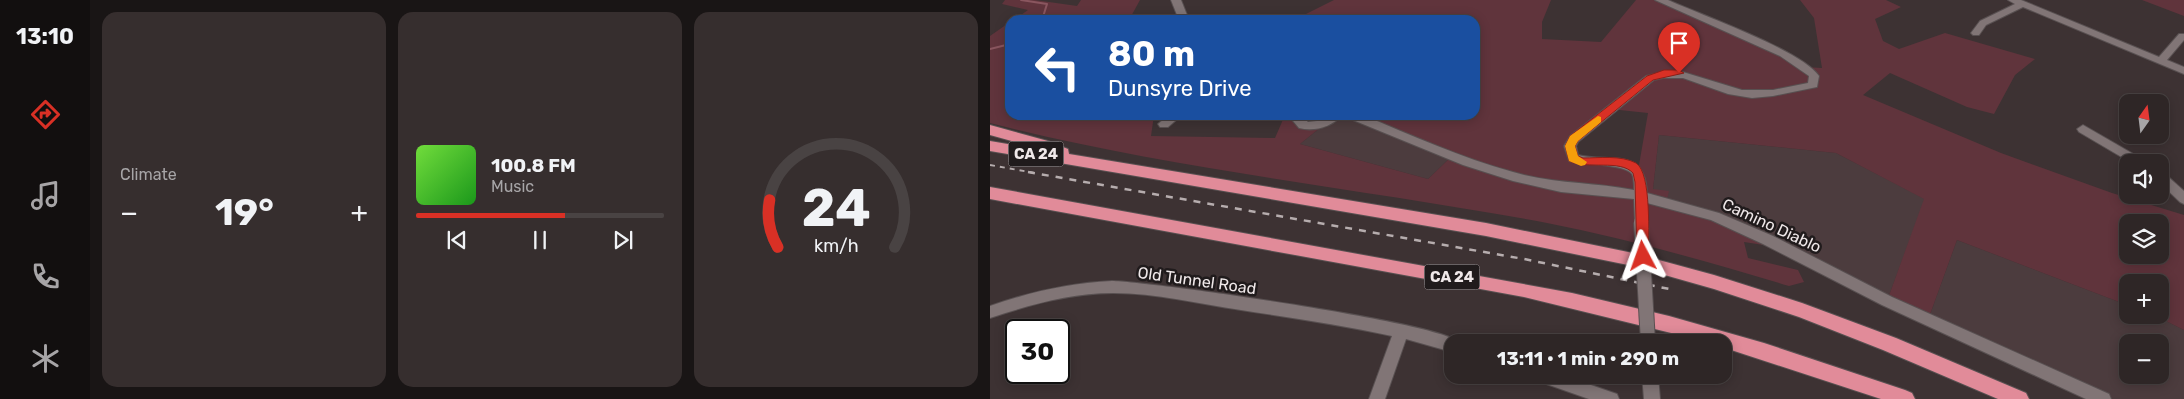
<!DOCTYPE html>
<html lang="en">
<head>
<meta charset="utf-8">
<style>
  :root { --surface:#2e2626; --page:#362e2e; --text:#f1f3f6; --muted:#a7a5a7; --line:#494343; --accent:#d93025 }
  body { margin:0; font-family:Rubik,sans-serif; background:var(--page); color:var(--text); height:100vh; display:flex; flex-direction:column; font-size:19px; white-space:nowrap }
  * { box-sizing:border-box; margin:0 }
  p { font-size:16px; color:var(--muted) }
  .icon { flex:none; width:28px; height:28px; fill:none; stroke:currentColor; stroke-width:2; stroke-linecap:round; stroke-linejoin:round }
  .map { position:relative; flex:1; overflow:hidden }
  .panel { display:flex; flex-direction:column; gap:12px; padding:12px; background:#191515; width:900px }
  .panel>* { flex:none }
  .top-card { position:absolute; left:15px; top:15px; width:475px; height:105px; border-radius:15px; box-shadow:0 2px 12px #0003,0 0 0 1px var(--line); background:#1a4fa0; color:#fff; overflow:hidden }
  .needle { width:32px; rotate:14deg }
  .controls { position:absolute; left:1129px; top:94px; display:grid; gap:10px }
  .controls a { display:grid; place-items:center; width:50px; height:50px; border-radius:10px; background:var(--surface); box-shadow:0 2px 12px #0003,0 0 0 1px var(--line); font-size:25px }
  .speed { position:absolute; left:15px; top:319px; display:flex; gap:10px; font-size:25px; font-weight:700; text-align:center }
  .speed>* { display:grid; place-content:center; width:65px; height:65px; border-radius:50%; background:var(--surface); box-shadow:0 2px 12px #0003,0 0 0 1px var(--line); line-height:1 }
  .speed .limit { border:2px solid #111; border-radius:8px; background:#fff; color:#111 }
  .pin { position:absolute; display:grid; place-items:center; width:42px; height:42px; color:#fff; margin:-51px -21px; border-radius:50% 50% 50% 0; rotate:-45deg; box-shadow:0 0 5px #0007 }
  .pin .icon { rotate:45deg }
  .me { position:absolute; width:55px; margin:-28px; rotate:356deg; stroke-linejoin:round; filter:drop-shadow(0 0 4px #0008) }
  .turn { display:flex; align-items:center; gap:18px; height:105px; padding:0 20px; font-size:22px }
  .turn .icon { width:65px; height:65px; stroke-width:2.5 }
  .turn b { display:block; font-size:35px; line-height:42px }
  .big { font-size:38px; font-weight:700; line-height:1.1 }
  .panel .card { flex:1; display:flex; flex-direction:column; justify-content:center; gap:8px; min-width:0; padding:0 18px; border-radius:15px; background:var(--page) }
  .panel .dial { align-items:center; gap:0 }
  .dial svg { height:130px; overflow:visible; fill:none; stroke:var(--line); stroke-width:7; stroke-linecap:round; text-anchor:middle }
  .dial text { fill:var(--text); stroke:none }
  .song { display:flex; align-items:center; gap:15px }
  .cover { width:60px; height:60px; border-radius:8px; background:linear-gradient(135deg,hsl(100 70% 55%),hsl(120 70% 35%)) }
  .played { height:5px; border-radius:2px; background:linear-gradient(90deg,var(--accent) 60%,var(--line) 60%) }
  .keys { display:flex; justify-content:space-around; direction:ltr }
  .heat { display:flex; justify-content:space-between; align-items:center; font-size:28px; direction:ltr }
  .panel .tiles { flex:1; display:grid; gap:12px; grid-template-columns:repeat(3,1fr) }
  .trip { position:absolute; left:454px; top:334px; width:288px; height:50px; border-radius:15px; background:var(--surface); box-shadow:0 2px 12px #0003,0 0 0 1px var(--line); font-weight:700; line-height:50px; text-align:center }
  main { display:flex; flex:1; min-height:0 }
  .menu { display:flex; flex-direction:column; width:90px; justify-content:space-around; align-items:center; background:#120f0f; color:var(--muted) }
  .menu .icon { width:35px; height:35px }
  .menu .active { color:var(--accent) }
  .menu b { font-size:22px; color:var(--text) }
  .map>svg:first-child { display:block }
  .built { fill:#4c3c3e; fill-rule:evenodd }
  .green { fill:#60343c; fill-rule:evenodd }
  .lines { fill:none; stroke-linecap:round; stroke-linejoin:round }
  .stream { stroke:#8a565f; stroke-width:2 }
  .minor-casing { stroke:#585051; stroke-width:2 }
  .highway-casing { stroke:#585051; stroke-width:2 }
  .minor { fill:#817576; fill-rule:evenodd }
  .highway { fill:#e18b99; fill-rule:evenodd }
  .rail-far1 { stroke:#b6adae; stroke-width:2; stroke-dasharray:5 5; stroke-linecap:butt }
  .rail { stroke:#b6adae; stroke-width:2.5; stroke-dasharray:7 7; stroke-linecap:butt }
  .minor-bridge-casing { stroke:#585051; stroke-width:16; stroke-linecap:butt }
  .minor-bridge { stroke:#817576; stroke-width:14 }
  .route { fill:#d93025; stroke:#8d1f18 }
  .slow { fill:#f59e0b }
  .labels { text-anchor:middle; stroke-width:5; stroke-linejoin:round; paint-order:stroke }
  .shield { fill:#201b1c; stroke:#b1aaac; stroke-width:1 }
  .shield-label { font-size:15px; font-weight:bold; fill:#efe8e9 }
  .street-label { font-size:16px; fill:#efe8e9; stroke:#201b1c }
</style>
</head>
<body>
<main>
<nav class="menu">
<b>13:10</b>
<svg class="icon active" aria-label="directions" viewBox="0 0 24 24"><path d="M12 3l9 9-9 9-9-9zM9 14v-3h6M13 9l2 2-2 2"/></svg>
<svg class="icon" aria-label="music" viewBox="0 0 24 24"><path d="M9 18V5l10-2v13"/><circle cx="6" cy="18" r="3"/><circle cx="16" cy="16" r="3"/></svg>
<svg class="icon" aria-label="phone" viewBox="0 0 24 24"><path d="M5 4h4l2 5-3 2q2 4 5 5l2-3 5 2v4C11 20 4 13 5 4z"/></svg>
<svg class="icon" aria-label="climate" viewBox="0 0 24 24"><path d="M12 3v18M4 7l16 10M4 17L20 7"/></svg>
</nav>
<section class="panel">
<div class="tiles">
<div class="card"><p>Climate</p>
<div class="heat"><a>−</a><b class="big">19°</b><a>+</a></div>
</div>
<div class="card">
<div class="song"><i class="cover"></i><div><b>100.8 FM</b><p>Music</p></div></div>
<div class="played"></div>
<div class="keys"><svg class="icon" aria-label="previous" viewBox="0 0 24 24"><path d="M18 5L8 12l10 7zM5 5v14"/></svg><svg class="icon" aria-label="pause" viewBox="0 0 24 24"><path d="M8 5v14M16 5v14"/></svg><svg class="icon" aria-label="next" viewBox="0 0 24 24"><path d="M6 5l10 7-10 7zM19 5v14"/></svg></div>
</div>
<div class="card dial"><svg viewBox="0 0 100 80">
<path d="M14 69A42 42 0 1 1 86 69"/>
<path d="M14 69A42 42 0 0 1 9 40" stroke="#d93025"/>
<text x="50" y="56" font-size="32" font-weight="700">24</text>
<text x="50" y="72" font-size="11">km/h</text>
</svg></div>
</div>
</section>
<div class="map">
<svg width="1194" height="399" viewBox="0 0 1194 399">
  <rect width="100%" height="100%" fill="#3d3233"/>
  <g class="built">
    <path d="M346,115H362L462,156L438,179L310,144Z"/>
    <path d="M669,135L846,153L935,199L897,301L778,240L676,203L663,189Z"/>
    <path d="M967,240L1137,305L1138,315H1164L1194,330V399H1113L938,320ZM1138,342H1170V375H1138Z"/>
  </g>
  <g class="green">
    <path d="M15,0H45L87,6L91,0H150L139,20H24L38,10L12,4Z"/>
    <path d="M344,0H561L552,22V39L611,42L646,0H670L814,67L832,68L824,18L810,0H896L911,7L885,19L893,41L909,49L955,33L1045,59L1025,75L1004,114L977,107L900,73L873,95L1011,153L1122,193L1194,215V330L1164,315H1170V282H1138L1137,305L967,240L938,320L897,301L934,199L846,153L669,135L663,189L679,191L676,203L794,248L754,242L758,258L808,270L814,282L799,286C719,262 639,239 557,223C371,188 183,170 0,123V36L20,22V115H164L161,136L285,138L295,115H346L310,144L438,179L462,156L362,115H485V20H285L289,16H312ZM620,109L658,113L648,171L583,158L584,139ZM1138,222H1170V255H1138Z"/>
    <path d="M1152,0H1194V16Z"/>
  </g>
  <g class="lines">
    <g class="stream">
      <path d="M31,0L57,4L52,20"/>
      <path d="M0,49L20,44"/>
    </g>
    <g class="minor-casing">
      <g id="minor">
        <path d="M181,0H191L199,20H189Z"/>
        <path d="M665,0H678C711,15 811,50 829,76L827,87L783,96L762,98L738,94L693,78H673L664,80L588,142L586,146L588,155C620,163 655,146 657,193L729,213L783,236L902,297L1119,394L1121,399H1096L892,305L773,244L721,220L657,203V222L656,226H646L645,222L644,199L571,192L523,181L473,165L358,118L356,115H372C422,135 471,158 523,172C563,184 604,182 644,190C644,185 644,178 642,174C635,164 593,165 579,161L574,146L580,136L656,76L673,72H693L752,90H783L818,83L819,76L790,56Z"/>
        <path d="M1018,0H1031L1169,57L1189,34H1194V40L1177,60L1194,67V74L1033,7L996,25L989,35H983L981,33L990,21L1025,4Z"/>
        <path d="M179,115H192L178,127H170L168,124Z"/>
        <path d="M298,115H310L318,122L327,121L338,115H352C342,127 324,132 309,128Z"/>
        <path d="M1093,125L1152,159L1154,162H1140L1089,132L1087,129Z"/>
        <path d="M1170,172L1174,173L1194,191V204L1190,202L1170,183Z"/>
        <path d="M122,281C163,282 452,323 468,342H462V352L416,339L395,399H379L402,336C352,325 302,318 251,310C209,304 166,293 123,293C81,293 39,305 0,318V306C40,292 80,283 122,281Z"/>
        <path d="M542,375H572L627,394L629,399H599L545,380Z"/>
        <path d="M652,375H668L670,399H654Z"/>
      </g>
    </g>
    <g class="highway-casing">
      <g id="highway">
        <path d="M0,125L58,141L78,149L79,154L496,223L643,253L724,275L812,303L906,338L1036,393L1039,399H1008L893,350L809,317L724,289L643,266L496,236L0,151V141L54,150L0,135Z"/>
        <path d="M0,187L582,293L679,316L774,343L915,390L922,393L925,399H891L732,347V342H718L534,297L0,199Z"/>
      </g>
    </g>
    <use href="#minor" class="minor"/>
    <use href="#highway" class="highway"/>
    <path class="rail-far1" d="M0,165L45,173"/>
    <path class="rail" d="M38,172L534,259L684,290"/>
    <g class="minor-bridge-casing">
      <path id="minor-bridge" d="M651,222L658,342"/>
    </g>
    <use href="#minor-bridge" class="minor-bridge"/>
  </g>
  <path class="route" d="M674,70H689L694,73L663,80L588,141L585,146L588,156L593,158C609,158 631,155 646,163C662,173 658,238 659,256L653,261L647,256L645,182L643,173C630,159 598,170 579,161L575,146L580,136L657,76Z"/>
  <path class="slow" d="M608,116L611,117V122L588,141L585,146L588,156L597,162L595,165L591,166L579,161L575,146L580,136Z"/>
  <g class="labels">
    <g class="shield">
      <rect x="18.5" y="141.5" width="55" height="25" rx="4"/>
      <rect x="434.5" y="264.5" width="55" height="25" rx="4"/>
    </g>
    <g class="shield-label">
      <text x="46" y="159">CA 24</text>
      <text x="462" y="282">CA 24</text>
    </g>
    <g class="street-label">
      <text transform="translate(782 225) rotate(25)" y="6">Camino Diablo</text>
      <text transform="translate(207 280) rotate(8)" y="6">Old Tunnel Road</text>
    </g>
  </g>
</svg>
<div class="controls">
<a><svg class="needle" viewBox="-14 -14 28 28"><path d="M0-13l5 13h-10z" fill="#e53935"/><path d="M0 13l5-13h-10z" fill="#a7a5a7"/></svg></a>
<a><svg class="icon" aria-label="sound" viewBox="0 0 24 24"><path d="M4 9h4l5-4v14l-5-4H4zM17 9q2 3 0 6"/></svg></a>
<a><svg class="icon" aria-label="layers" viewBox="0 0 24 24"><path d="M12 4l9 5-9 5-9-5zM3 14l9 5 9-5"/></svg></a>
<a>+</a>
<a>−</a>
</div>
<div class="speed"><div class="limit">30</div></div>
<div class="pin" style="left:689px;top:73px;background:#d93025"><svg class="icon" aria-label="arrive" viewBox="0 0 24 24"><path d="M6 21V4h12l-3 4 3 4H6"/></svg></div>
<svg class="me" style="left:653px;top:256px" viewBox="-20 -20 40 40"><path d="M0-17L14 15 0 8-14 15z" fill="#d93025" stroke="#fff" stroke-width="4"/></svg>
<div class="trip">13:11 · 1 min · 290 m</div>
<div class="top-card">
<div class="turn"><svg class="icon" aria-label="left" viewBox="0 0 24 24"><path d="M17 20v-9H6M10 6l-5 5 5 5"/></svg><div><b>80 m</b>Dunsyre Drive</div></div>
</div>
</div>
</main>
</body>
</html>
